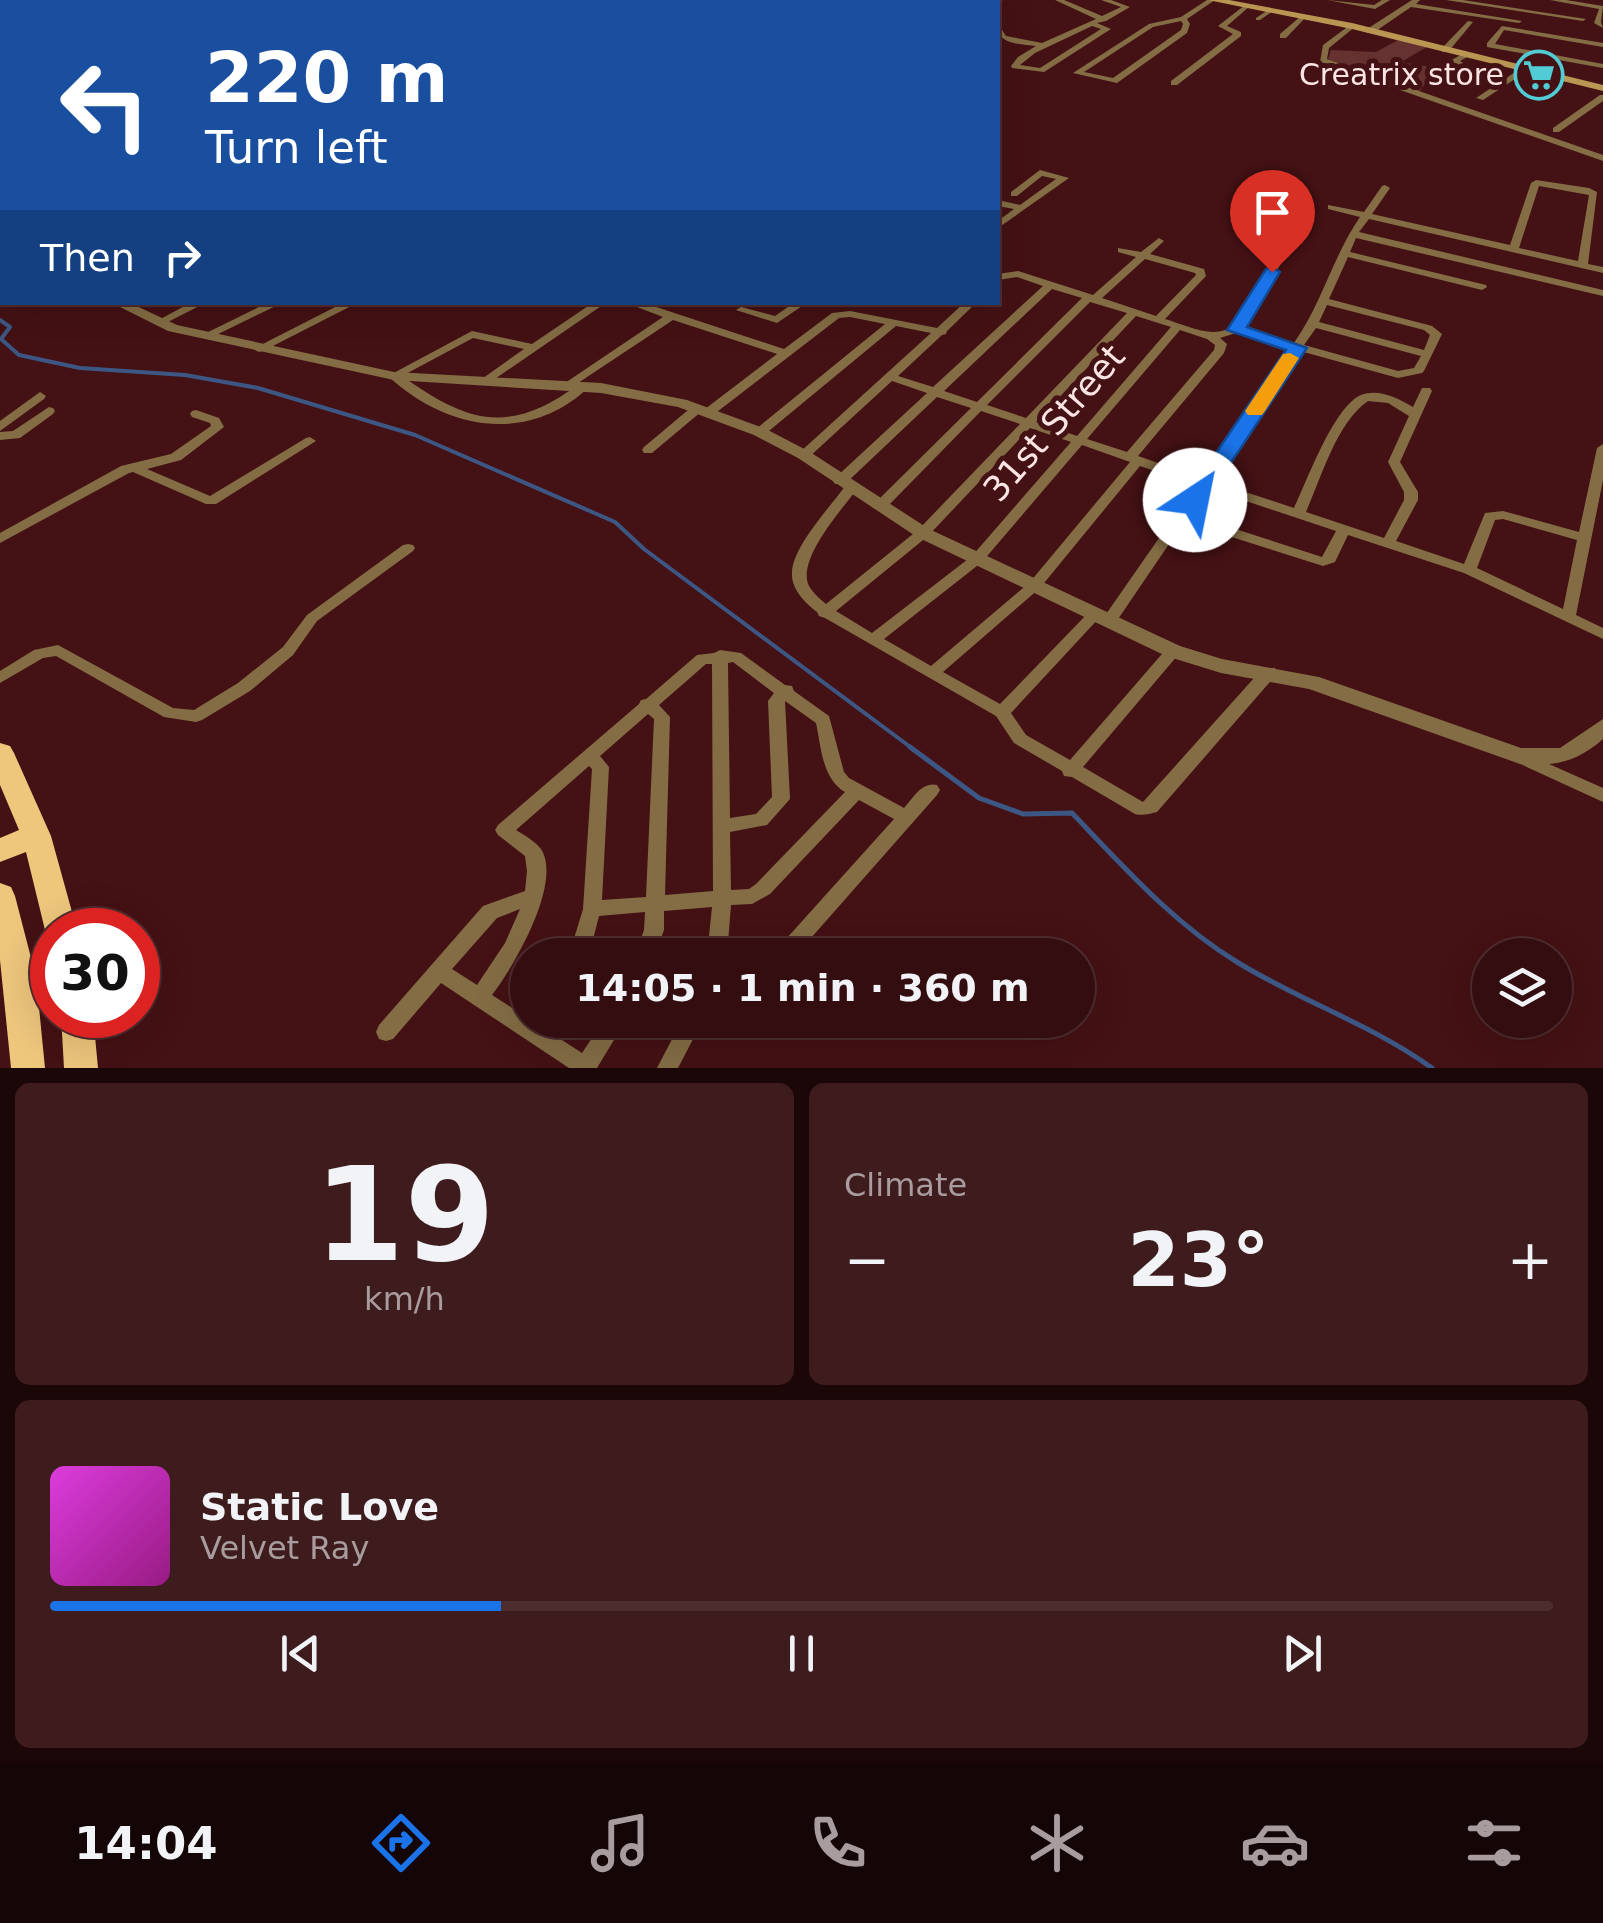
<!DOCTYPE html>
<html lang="en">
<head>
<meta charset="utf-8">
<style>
  :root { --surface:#330d0f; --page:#3e1b1d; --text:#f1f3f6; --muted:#a99c9e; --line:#4e2d2f; --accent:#1a73e8 }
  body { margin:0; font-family:"DejaVu Sans",sans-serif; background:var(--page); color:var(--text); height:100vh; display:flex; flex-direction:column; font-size:38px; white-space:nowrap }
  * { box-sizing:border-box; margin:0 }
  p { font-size:32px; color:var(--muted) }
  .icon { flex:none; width:55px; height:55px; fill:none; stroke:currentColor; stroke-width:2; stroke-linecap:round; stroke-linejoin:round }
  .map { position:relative; height:1068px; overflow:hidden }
  .drawer { display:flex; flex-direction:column; gap:15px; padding:15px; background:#1c0708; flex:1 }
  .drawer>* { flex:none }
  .banner { position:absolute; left:0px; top:0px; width:1000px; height:305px; box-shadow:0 10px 40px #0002,0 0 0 2px var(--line); background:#1a4fa0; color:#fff; overflow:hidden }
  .buttons { position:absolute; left:1472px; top:938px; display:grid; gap:20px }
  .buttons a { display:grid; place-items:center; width:100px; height:100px; border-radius:50%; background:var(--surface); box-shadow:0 10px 40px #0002,0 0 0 2px var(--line); font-size:50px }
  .speed { position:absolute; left:30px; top:908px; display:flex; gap:20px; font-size:50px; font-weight:700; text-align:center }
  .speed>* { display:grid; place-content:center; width:130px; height:130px; border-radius:50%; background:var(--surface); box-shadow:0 10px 40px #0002,0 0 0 2px var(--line); line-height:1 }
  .speed .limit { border:15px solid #d22; background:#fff; color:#111 }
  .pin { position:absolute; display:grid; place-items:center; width:85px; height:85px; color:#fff; margin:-102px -42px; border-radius:50% 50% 50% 0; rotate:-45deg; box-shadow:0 0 10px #0007 }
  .pin .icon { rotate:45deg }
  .me { position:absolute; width:110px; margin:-55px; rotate:34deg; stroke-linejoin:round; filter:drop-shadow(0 0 8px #0008) }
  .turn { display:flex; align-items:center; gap:35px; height:210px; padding:0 40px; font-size:45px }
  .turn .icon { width:130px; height:130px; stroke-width:2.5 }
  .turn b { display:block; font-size:70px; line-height:85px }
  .then { display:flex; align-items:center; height:95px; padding:0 40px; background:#0003; gap:20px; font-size:38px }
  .big { font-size:75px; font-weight:700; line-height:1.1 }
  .drawer .widget { flex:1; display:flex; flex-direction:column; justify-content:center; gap:15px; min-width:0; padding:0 35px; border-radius:15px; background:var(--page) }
  .drawer .dial { align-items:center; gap:0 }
  .dial b { font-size:130px; line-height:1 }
  .song { display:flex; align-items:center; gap:30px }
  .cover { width:120px; height:120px; border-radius:15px; background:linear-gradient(135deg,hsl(300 70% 55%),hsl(310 70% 35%)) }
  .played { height:10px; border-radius:5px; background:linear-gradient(90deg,var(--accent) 30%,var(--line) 30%) }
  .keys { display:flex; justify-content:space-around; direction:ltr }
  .heat { display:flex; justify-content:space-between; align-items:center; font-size:55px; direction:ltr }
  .drawer .tiles { flex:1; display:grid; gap:15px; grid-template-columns:1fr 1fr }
  .widget:last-child { grid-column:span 2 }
  .trip { position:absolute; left:510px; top:938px; width:585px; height:100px; border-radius:50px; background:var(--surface); box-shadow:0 10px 40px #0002,0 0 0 2px var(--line); font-weight:700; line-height:100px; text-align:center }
  .tabs { display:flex; height:160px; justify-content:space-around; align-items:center; background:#140506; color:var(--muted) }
  .tabs .icon { width:70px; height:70px }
  .tabs .active { color:var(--accent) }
  .tabs b { font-size:45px; color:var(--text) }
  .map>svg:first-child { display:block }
  .green { fill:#653131 }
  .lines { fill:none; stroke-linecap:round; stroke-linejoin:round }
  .stream-far1 { stroke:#3d5784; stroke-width:4 }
  .stream { stroke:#3d5784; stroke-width:5 }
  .minor { fill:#846d45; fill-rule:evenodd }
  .tertiary { fill:#846d45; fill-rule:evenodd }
  .secondary { fill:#ba9653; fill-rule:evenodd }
  .trunk { fill:#eec67c; fill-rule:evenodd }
  .route { fill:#1a73e8; stroke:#114b97; stroke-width:2.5 }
  .slow { fill:#f59e0b }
  .labels { text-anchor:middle; stroke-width:10; stroke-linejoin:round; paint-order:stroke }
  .far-poi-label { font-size:30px; fill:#fbe5e4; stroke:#441114; text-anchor:end }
  .street-label { font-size:35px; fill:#fbe5e4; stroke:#441114 }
</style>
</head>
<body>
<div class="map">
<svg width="1603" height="1068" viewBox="0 0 1603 1068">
  <rect width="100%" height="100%" fill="#441114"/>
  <path class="green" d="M1398,40L1427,47L1401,62L1437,68L1419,92L1328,59L1331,50L1376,52Z"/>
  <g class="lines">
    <path class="stream-far1" d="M0,320L10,327L1,339L19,355L80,368L185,375L258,388L415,435L615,522L644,549L913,749"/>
    <path class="stream" d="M910,747L979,798L1023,814L1072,813C1123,866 1173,923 1237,962C1300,1001 1371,1024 1432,1068"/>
    <g class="minor">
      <path d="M799,0H807L809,2H802Z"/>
      <path d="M994,0H1003L998,3L992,2Z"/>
      <path d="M1055,0H1064L1102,16L1121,7L1101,0H1111L1130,7L1106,21L1097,23L1111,29L1044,72L1012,68L1011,66L1018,57L1036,46C1023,44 1001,45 998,30H1002L1006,36L1042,43L1096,19ZM1092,26L1101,29L1040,68L1020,65L1035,53Z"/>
      <path d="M1207,0H1215L1187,19L1190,24L1187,33L1117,83L1073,73L1149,24L1181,17ZM1181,21L1183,24L1181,30L1113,78L1084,72L1153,27Z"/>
      <path d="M1327,0L1374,5L1382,0H1390L1375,9Z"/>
      <path d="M1412,0H1420L1416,4L1522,21L1519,23L1411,7L1373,33H1367V29Z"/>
      <path d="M1446,0H1463L1586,19L1583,21Z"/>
      <path d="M1550,0H1566L1603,6L1601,22L1603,28L1594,23L1599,9Z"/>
      <path d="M1245,5L1250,6L1227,26L1241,32V36L1177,85H1171V81L1233,34L1218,26Z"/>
      <path d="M1268,10L1273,11L1260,20H1256V18Z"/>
      <path d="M1301,16L1306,17L1286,38H1280V34Z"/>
      <path d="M1468,21L1473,22L1448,52H1442V48Z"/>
      <path d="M1350,25L1356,26L1329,48L1327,59L1603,155V161L1320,62L1323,45Z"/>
      <path d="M1502,26L1603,43V47L1504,30L1495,44L1603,64V68L1487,47V43Z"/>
      <rect x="0" y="34" width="2" height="4"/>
      <path d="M1464,53L1471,55L1460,61L1470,67L1448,87H1442V83L1461,67L1450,61Z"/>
      <rect x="0" y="61" width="2" height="5"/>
      <path d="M1523,67L1530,69L1483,100L1476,98Z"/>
      <rect x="0" y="91" width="2" height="5"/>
      <path d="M1600,95H1603V101L1559,132H1553V128Z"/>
      <rect x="0" y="104" width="2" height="5"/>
      <path d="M0,124L2,125V130H0Z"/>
      <path d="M1040,170L1069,178L998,228V221L1014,209L998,206V200L1020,205L1056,179L1042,176L1017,196H1011V192Z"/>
      <path d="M1536,180L1589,188L1597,192L1588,264L1603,267V273L1369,219L1359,232L1603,290V296L1356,238L1350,252L1486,285L1487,287L1482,290L1348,257L1329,299L1432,326L1442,334L1424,371L1422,373L1398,378L1300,351L1212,481L1294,508C1307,481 1334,406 1361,395C1378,388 1398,398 1413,407L1422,388H1430L1432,391L1400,462L1418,492V500L1396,541L1464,564L1485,513L1503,511L1579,532L1597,448L1603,444V480L1576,615L1603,628V639L1464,573L1348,535L1335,562L1323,566L1184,522L1114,625H1104L1102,621L1104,617L1196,485L1140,466L1040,588L943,672L1000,704L1090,611H1100L1102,614L1100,617L1011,713L1026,735L1070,760L1168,647H1178L1181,651L1178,655L1083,767L1143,802L1263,668H1275L1277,672L1275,676L1157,812C1149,814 1143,816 1135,814L1072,777L1064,776L1062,771L1014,743L996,716L825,618L819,616L817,612C805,603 791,589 792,573C792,547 831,506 846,485H856L858,488C842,509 796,560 809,586C813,593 820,599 826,604L918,530L1020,424L981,411L884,510L879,511L872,507L874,504L971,408L937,397L845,484H835L833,481L835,478L927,393L892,381L808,458H800L798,455L800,452L931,333L896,326L764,435H756L754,432L756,429L885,324L850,317L839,318L713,415L709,416L703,412L705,409L777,354L673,320L572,387L568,389L562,385L663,317L624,302H641L784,349L832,313L850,311L937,328L965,302H977L947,331L946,334L942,335L898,376L933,387L1043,286L1017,277L998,280V274L1018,271L1093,295L1136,257L1118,252V248L1141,252L1159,238L1164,241L1150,254L1204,269L1206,276L1165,319C1189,326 1219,343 1238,321L1280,248L1289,246L1290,248L1243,329L1294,343C1322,303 1333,256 1360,217L1328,209V205L1364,212L1382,186L1385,185L1390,188L1372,214L1510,245L1531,183ZM1539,186L1589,195L1578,261L1519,248ZM1145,259L1195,273L1196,275L1156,316L1102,298ZM1052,289L1082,298L977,402L944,391ZM1090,302L1127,313L1026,418L987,405ZM1327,305L1424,330L1430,335L1424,350L1319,322ZM1136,316L1171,327L1077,436L1036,422ZM1316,328L1421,356L1414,368L1398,371L1304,345ZM1180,330L1207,339L1215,345L1214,350L1127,452L1087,439ZM1236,333L1290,349L1201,478L1138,456L1224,353L1227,344L1220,338ZM1368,401L1388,403L1409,416L1388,462L1404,492V500L1384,538L1306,512C1321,478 1337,422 1368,401ZM1030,428L1071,442L972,556L872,633L836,611L928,536ZM1082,445L1130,462L1030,582L931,666L884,639L982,562ZM1207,488L1336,531L1322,557L1189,514ZM1503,519L1577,540L1563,609L1477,568L1495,520Z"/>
      <path d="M2,224V230L0,231V225Z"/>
      <path d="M192,302H207L164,324L160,325L155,322Z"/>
      <path d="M269,302H284L210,338H202L200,336Z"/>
      <path d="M345,302H359L263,351L259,352L253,349Z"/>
      <path d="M594,302H607L486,385H478L476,383L524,349L473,338L402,376C469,424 510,435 579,384L583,383L589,387C528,445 446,430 388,376L472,331L532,344Z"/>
      <path d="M795,302H808L777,323L736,310L741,307L775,316Z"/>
      <path d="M40,392L46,396L44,399L0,431V421Z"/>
      <path d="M698,404L704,408L702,411L652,453H644L642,450L644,447L694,405Z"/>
      <path d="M49,407L53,408L55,411L53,414L20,438L0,440V432L13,431Z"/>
      <path d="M196,410L219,418L224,427L181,460L147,469L210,496L306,438L310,437L316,441L216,504H206L133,472L129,473L0,543V533L121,466L171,454L211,426L210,423L192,417L190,414L192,411Z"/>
      <path d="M408,544L413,545L415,548L413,551L317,621L293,655L250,691L202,720L196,722L164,717L56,656L43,658L0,683V671L34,650L58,645L173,708L194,710L238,683L283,647L307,615L403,545Z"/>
      <path d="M720,650L741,653L785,685L792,686L794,691L829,716L844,772L849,778L904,808C913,798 922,781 937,785L940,790L937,795L796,955H774L777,949L894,819L859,800L770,894L752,904L731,905L727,955H707L712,907L664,911V930L655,955H635L644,930L645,912L599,916L589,955H569L583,909L592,769L589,766L516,830C524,835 536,842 541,849C563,883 513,968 492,995L528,1018V1020H531L582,1053L604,1020H626L597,1068H569L441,983L393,1039L386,1041L379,1039L376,1032L379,1025L483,906L525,891L527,871L525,856L498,835L495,830L498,825L639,704L641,700L646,699L697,655L714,653ZM733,662L774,693L768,701L772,797L756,814L730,818L728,663ZM706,664H712L713,891L665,895L670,717L659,705ZM785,701L816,723C821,746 822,779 845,792L756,884L749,889L731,890L730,832L767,825L790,799ZM648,714L654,719L646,897L602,900L609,767L600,756ZM520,909L505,943L477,985L452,969L497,918Z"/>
      <path d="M1522,752L1603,788V802L1516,762L1514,758L1516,754Z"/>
      <path d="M682,1020H703L678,1068H657Z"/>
    </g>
    <g class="tertiary">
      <rect x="0" y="77" width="2" height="6"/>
      <rect x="0" y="247" width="2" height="8"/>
      <path d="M110,302H128L177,325L394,372L601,383L687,400L766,429L810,452L929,529L1180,646L1222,659L1319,677L1521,748H1560L1603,719V739C1577,762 1554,767 1520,764L1309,689L1221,673L1166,656L917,537L798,458L754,435L678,407L601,393L394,380L168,331Z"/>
    </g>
    <path class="secondary" d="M1208,0H1229L1352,23L1603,85V91L1352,29Z"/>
    <g class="trunk">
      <path d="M0,743L10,746L14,753L51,836L77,930H52V940L45,930L26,852L0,862V838L19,830L0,785Z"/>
      <path d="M0,883L11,887L15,896L36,977L45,1068H11L0,960Z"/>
      <path d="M61,1015H93L98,1068H64Z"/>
    </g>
  </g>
  <path class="route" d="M1272,267L1280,272L1247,327L1307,348L1203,505H1187L1184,500L1286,350L1227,330L1266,269Z"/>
  <path class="slow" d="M1290,353L1299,358L1265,411L1262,415H1248L1245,411L1283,354Z"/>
  <defs>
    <g id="supermarket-ring" transform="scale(2.5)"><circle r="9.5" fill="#441114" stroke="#51ccd4" stroke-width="1.5"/><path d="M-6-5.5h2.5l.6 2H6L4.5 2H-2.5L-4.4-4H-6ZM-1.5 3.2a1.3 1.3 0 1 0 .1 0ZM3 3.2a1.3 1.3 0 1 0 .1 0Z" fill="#51ccd4"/></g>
  </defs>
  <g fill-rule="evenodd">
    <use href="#supermarket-ring" x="1539" y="75"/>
  </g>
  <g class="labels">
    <g class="far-poi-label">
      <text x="1504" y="85">Creatrix store</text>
    </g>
    <g class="street-label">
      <text transform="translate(1054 423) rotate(-49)" y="12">31st Street</text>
    </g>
  </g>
</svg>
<div class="buttons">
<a><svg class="icon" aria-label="layers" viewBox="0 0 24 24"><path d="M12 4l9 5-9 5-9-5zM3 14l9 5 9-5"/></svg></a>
</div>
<div class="speed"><div class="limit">30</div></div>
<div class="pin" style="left:1272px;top:272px;background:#d93025"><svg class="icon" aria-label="arrive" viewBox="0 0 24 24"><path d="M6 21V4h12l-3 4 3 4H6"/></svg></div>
<svg class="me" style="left:1195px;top:500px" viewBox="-20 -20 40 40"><circle r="19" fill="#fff"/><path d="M0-13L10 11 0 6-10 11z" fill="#1a73e8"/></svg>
<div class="trip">14:05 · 1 min · 360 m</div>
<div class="banner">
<div class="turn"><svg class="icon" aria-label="left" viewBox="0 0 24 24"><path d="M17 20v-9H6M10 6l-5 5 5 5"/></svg><div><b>220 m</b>Turn left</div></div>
<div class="then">Then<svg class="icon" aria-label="right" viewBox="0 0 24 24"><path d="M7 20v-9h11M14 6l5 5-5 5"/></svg></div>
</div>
</div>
<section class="drawer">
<div class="tiles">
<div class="widget dial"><b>19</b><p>km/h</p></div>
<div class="widget"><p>Climate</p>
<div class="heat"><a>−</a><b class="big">23°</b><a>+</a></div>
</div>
<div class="widget">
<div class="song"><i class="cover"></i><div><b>Static Love</b><p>Velvet Ray</p></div></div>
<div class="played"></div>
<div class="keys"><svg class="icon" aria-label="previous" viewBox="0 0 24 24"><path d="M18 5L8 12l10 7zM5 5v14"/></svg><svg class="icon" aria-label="pause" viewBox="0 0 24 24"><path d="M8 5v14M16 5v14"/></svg><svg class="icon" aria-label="next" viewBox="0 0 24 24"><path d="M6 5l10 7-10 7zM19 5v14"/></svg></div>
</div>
</div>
</section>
<nav class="tabs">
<b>14:04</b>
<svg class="icon active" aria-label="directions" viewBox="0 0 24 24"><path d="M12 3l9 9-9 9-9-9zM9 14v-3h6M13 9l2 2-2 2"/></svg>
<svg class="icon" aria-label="music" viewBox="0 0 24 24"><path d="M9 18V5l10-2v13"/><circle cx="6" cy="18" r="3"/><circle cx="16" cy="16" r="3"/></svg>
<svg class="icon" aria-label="phone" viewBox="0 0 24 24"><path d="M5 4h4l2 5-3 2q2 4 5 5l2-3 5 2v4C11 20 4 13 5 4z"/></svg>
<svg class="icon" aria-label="climate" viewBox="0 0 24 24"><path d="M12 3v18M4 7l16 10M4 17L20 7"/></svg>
<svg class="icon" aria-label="car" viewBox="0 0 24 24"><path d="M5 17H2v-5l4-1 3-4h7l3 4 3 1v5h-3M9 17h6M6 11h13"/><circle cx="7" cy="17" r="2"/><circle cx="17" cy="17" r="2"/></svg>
<svg class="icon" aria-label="filters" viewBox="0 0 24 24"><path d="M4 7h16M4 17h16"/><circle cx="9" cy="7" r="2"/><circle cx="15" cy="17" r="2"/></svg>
</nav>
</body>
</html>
